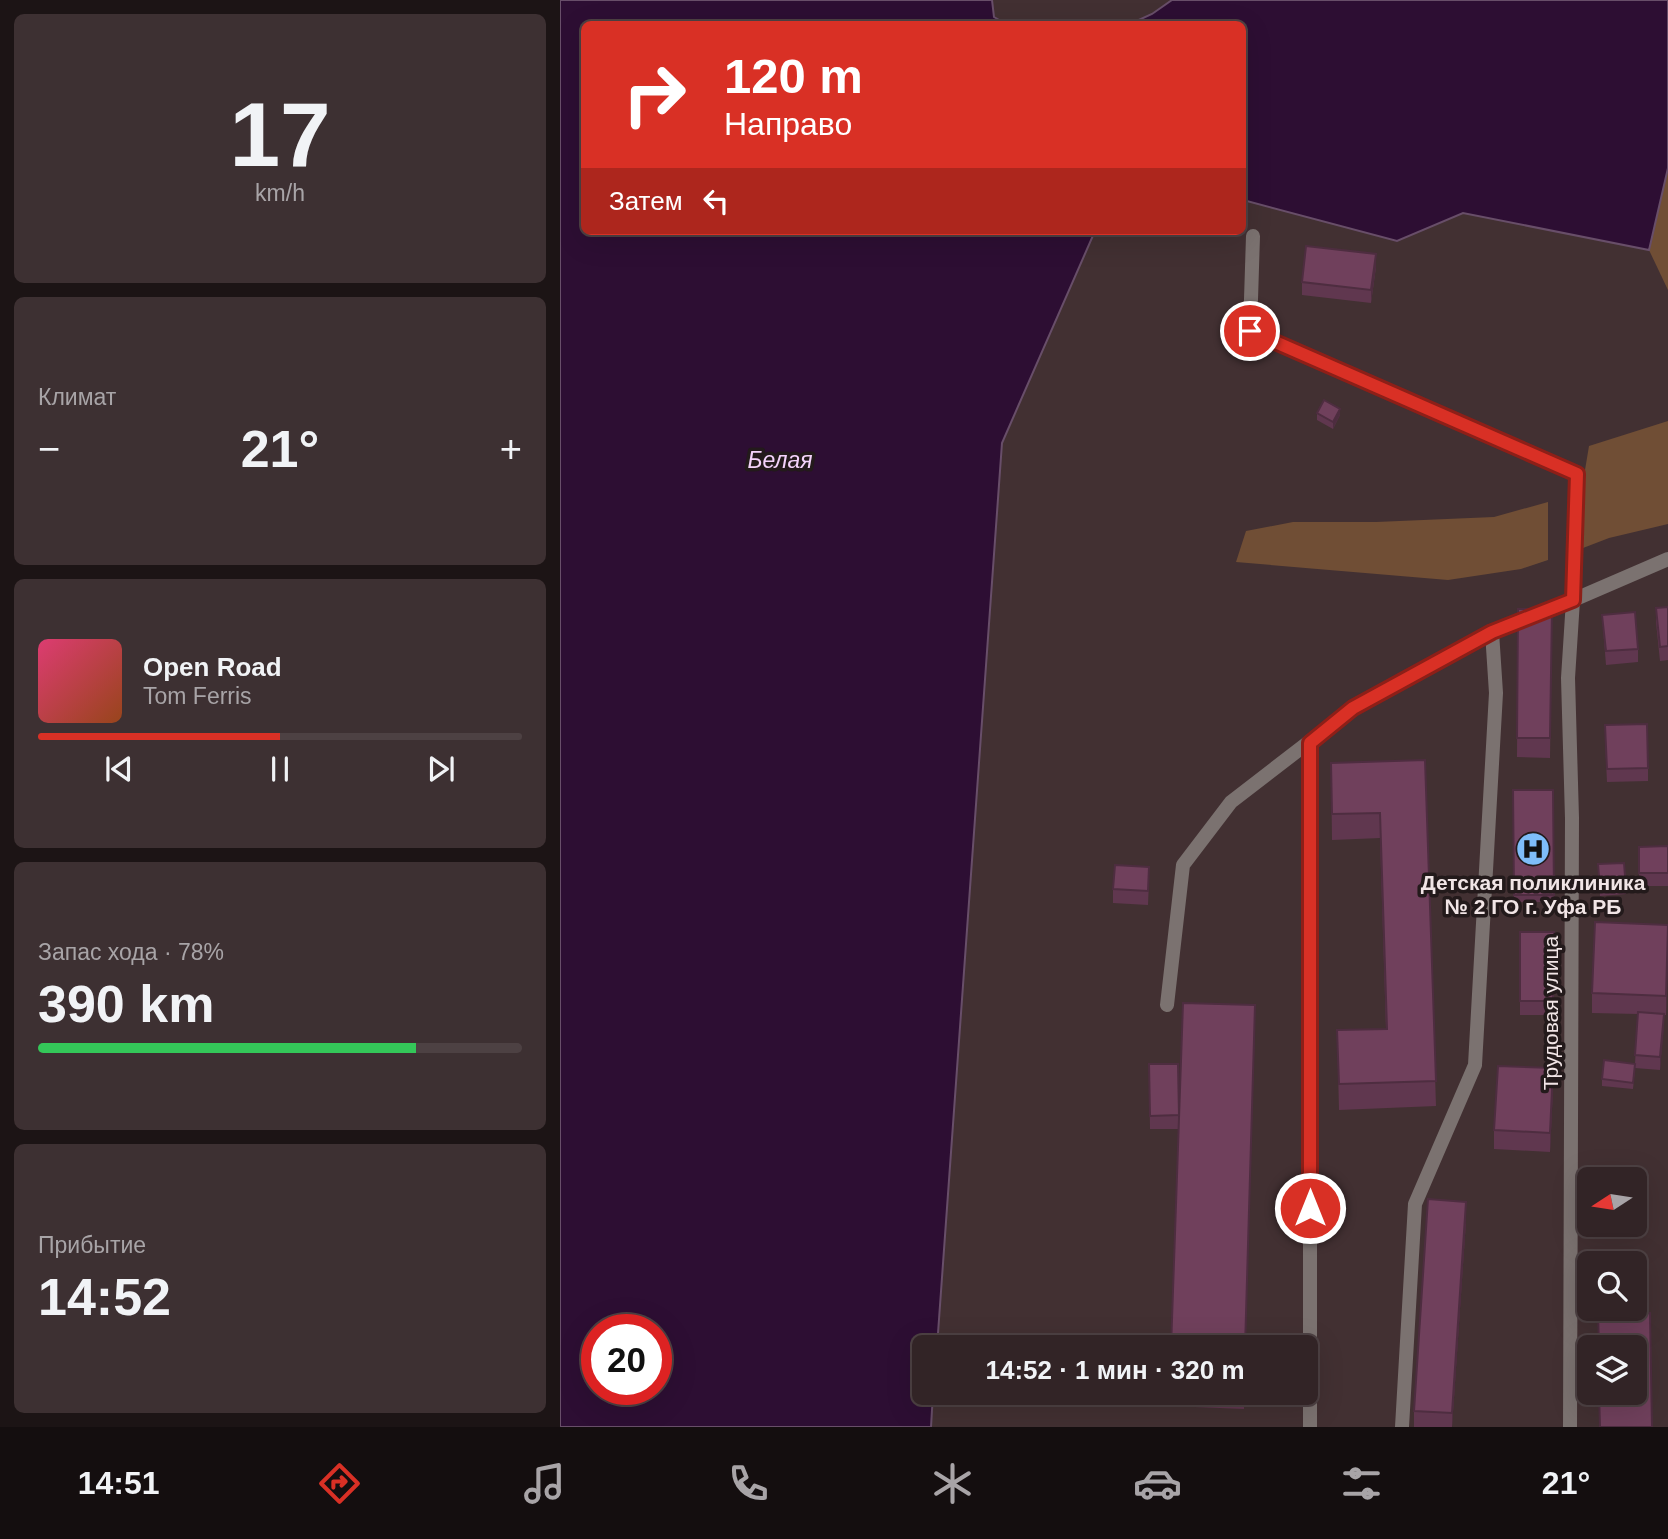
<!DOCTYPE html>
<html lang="ru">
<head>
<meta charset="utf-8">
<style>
  :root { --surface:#322426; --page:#3d3032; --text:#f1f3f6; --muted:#a8a4a7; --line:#4d4143; --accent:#d93025 }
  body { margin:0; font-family:Arial,sans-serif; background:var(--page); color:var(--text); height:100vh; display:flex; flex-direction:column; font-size:26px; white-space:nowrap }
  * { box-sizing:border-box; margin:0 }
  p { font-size:23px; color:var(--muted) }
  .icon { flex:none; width:38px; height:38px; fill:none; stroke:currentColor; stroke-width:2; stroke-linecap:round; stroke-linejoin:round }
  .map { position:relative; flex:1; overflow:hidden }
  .drawer { display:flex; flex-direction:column; gap:14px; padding:14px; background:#1c1415; width:560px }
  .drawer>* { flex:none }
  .banner { position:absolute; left:21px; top:21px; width:665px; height:214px; border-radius:10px; box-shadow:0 7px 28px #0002,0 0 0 2px var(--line); background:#d93025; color:#fff; overflow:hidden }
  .needle { width:46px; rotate:258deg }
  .controls { position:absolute; left:1017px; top:1167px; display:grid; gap:14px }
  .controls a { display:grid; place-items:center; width:70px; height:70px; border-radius:10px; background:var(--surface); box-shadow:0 7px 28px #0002,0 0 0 2px var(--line); font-size:35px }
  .speed { position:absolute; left:21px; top:1314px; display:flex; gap:14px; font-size:35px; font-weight:700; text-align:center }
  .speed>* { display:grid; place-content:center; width:91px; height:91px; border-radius:50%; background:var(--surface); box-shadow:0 7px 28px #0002,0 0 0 2px var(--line); line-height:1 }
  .speed .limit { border:10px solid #d22; background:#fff; color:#111 }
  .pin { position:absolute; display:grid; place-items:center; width:60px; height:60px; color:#fff; margin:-30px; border:4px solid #fff; border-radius:50%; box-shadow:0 2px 7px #0007 }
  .me { position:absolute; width:77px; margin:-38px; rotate:0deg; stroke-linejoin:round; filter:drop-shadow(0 0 5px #0008) }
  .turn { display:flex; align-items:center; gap:24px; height:147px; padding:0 28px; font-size:32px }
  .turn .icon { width:91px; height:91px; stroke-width:2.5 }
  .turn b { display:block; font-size:49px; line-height:60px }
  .then { display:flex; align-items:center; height:66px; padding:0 28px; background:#0003; gap:14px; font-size:26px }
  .big { font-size:52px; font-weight:700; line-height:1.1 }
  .drawer .widget { flex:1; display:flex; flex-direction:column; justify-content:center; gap:10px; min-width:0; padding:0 24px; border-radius:10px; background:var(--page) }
  .drawer .dial { align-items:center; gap:0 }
  .dial b { font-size:91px; line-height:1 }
  .song { display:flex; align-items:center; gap:21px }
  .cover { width:84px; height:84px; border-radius:10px; background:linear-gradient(135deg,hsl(340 70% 55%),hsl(20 70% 35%)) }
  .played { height:7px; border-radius:4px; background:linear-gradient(90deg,var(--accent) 50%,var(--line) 50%) }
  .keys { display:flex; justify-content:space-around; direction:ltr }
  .heat { display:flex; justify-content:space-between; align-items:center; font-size:38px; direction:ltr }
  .charge { height:10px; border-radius:5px; background:linear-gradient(90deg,#34c759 78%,var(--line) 0) }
  .trip { position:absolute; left:352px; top:1335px; width:406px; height:70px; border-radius:10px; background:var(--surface); box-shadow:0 7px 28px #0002,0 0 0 2px var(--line); font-weight:700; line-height:70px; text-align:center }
  .tabs { display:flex; height:112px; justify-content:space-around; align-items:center; background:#140e0f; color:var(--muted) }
  .tabs .icon { width:49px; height:49px }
  .tabs .selected { color:var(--accent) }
  .tabs b { font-size:32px; color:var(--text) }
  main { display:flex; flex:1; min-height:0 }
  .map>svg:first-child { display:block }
  .green { fill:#704e35 }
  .water { fill:#2d0e33; stroke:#684e69; stroke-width:2; fill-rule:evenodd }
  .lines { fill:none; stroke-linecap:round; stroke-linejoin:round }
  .service { stroke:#7b7270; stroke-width:14 }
  .minor { stroke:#7b7270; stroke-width:14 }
  .tertiary { stroke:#7b7270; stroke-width:14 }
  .wall { fill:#60374f }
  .shaded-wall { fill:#4e2d40 }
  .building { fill:#70405c; stroke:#4e2d40; stroke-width:2 }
  .route-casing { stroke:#8d1f18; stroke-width:18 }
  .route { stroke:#d93025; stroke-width:12 }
  .labels { text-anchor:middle; stroke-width:7; stroke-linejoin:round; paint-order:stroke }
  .poi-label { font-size:21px; font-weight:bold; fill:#f1e5e6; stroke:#231a1b }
  .street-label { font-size:21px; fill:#f1e5e6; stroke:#231a1b }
  .water-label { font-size:23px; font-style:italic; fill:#f3d2fa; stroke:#231a1b }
</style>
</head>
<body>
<main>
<section class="drawer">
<div class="widget dial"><b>17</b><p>km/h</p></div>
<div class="widget"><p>Климат</p>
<div class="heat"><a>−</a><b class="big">21°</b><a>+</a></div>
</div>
<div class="widget">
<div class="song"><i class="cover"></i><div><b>Open Road</b><p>Tom Ferris</p></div></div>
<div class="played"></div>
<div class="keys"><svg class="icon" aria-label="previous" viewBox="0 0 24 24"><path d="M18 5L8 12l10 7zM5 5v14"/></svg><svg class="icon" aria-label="pause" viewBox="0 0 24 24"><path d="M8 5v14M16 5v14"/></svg><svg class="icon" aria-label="next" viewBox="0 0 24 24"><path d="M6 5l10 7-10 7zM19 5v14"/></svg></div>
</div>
<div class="widget"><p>Запас хода · 78%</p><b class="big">390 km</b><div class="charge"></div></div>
<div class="widget"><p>Прибытие</p><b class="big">14:52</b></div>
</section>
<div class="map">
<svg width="1108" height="1427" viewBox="0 0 1108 1427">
  <rect width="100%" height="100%" fill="#423032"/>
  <g class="green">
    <path d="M1108,168V290L1089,250Z"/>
    <path d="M1108,421V524L1049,538L1023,548L1020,500L1029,446Z"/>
    <path d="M988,502V560L961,569L888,580L676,562L686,531L733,522H816L934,517Z"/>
  </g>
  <g class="water">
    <path d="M0,0H432L434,17L446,24H24V231H535L442,443L377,1347L364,1348V1393H373L371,1427H0ZM37,1330H96V1390H37Z"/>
    <path d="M612,0H1108V168L1089,250L903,213L837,241L683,200L682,24H570L592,14Z"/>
  </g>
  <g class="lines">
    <g class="service">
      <path d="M693,236L690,331L1017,474L1013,600"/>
      <path d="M750,743V1427"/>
      <path d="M607,1005L623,865L671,802L793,708L932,632L976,616"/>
      <path d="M842,1427L855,1204L915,1065L936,693L932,632"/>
    </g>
    <path class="minor" d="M1010,1427L1012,818L1008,678L1013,600"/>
    <path class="tertiary" d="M990,610L1108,559"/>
  </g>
  <g class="wall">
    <path d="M816,267L811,303L742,295V282Z"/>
    <path d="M757,413L780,415L773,429L757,420Z"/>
    <path d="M1108,607V660L1100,661L1096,622V608Z"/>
    <path d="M958,609H992L990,758L957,757Z"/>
    <path d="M1042,615L1078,649V662L1046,665Z"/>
    <path d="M1045,739L1088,768V781L1047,782Z"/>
    <path d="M865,760L876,1106L779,1110L777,1030L826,1029L820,838L772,840L771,763Z"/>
    <path d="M953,790H993L994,902H954Z"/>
    <path d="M1108,846V886H1079V847Z"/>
    <path d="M1064,863L1066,894L1040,896L1038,864Z"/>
    <path d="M589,880L588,905L553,903V889Z"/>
    <path d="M1108,925L1106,1015H1104L1100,1070L1075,1068L1073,1089L1042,1086V1079L1075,1064L1078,1014L1032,1013V993Z"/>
    <path d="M960,932H994L993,1015H960Z"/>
    <path d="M695,1031L619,1129H590L589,1064L619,1113Z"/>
    <path d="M993,1088L990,1152L934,1149V1130Z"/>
    <path d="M906,1221L892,1427H854V1411Z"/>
    <path d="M610,1393H684V1409L610,1406Z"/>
  </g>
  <g class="shaded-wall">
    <path d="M816,254V267L811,303V290Z"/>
    <path d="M780,409V415L773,429V422Z"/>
    <path d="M1108,944V963L1106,1015V996Z"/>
    <path d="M695,1005V1031L685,1348Z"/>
    <path d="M1104,1014V1028L1100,1070V1057Z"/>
    <path d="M993,1068V1088L990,1152V1133Z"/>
    <path d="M906,1202V1221L892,1427V1413Z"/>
  </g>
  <g class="building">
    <path d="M746,246L816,254L811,290L742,282Z"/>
    <path d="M764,400L780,409L773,422L757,413Z"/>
    <path d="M1108,607V646L1100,647L1096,608Z"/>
    <path d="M958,609H992L990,738H957Z"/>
    <path d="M1075,612L1078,649L1046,651L1042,615Z"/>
    <path d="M1087,724L1088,768L1047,769L1045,725Z"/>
    <path d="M865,760L876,1081L779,1084L777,1030L827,1029L820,813L772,814L771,763Z"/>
    <path d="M953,790H993L994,895H954Z"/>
    <path d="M1108,846V873H1079V847Z"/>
    <path d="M1064,863L1066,888L1040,889L1038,864Z"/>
    <path d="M555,865L589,867L588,891L553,889Z"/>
    <path d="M1035,922L1108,925L1106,996L1032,993Z"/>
    <path d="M960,932H994L993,1001H960Z"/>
    <path d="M623,1003L695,1005L685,1348H611Z"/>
    <path d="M1078,1012L1104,1014L1100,1057L1075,1055Z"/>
    <path d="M1044,1060L1075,1064L1073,1083L1042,1079Z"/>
    <path d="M589,1064H618L619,1115L590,1116Z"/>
    <path d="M938,1066L993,1068L990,1133L934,1130Z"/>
    <path d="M868,1199L906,1202L892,1413L854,1411Z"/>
    <path d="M1090,1313L1092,1427H1040L1039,1393H1074V1348H1039L1038,1314Z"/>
  </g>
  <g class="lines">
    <g class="route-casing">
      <path id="route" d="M690,331L1017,474L1013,600L932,632L793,708L750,743V1208"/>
    </g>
    <use href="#route" class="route"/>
  </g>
  <defs>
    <g id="hospital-disc" transform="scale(1.75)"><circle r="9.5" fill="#7ebdf9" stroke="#231a1b"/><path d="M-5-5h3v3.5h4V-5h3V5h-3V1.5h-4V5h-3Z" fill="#111"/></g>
  </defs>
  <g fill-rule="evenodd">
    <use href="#hospital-disc" x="973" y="849"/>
  </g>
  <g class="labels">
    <g class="poi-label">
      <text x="973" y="890">Детская поликлиника<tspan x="973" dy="24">№ 2 ГО г. Уфа РБ</tspan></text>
    </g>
    <g class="street-label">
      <text transform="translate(991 1013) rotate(-90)" y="7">Трудовая улица</text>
    </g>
    <g class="water-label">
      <text x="220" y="468">Белая</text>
    </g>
  </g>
</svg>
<div class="controls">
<a><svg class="needle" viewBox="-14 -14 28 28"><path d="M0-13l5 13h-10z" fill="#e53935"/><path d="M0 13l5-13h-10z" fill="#a8a4a7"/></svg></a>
<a><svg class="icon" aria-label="search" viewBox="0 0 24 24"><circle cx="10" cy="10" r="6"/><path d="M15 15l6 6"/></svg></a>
<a><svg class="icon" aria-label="layers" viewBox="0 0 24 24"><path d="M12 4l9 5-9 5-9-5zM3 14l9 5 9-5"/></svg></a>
</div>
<div class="speed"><div class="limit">20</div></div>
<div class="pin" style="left:690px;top:331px;background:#d93025"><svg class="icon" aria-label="arrive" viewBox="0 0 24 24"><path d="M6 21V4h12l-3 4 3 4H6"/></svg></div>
<svg class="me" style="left:750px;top:1208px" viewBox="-20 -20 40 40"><circle r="17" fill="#d93025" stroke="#fff" stroke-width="3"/><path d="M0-11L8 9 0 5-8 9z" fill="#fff"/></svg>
<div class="trip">14:52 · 1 мин · 320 m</div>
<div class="banner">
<div class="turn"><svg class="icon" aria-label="right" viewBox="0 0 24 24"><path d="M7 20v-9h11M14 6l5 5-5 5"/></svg><div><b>120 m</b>Направо</div></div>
<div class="then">Затем<svg class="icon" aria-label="left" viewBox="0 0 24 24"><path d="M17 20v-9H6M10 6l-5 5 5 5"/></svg></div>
</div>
</div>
</main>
<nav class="tabs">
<b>14:51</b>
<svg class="icon selected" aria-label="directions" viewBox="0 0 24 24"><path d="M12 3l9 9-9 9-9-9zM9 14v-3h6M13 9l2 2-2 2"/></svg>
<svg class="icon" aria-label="music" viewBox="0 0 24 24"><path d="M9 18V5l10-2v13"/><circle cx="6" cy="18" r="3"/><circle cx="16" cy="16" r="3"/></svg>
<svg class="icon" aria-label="phone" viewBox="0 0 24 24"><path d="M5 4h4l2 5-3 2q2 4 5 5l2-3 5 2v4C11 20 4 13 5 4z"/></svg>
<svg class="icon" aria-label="climate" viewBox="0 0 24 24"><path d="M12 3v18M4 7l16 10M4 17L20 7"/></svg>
<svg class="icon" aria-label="car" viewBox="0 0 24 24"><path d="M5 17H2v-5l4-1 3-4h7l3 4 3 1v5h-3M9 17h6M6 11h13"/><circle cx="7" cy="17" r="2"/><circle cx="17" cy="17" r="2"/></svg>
<svg class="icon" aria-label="filters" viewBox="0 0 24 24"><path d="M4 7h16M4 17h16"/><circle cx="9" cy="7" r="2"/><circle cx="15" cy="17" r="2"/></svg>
<b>21°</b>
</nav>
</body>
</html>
